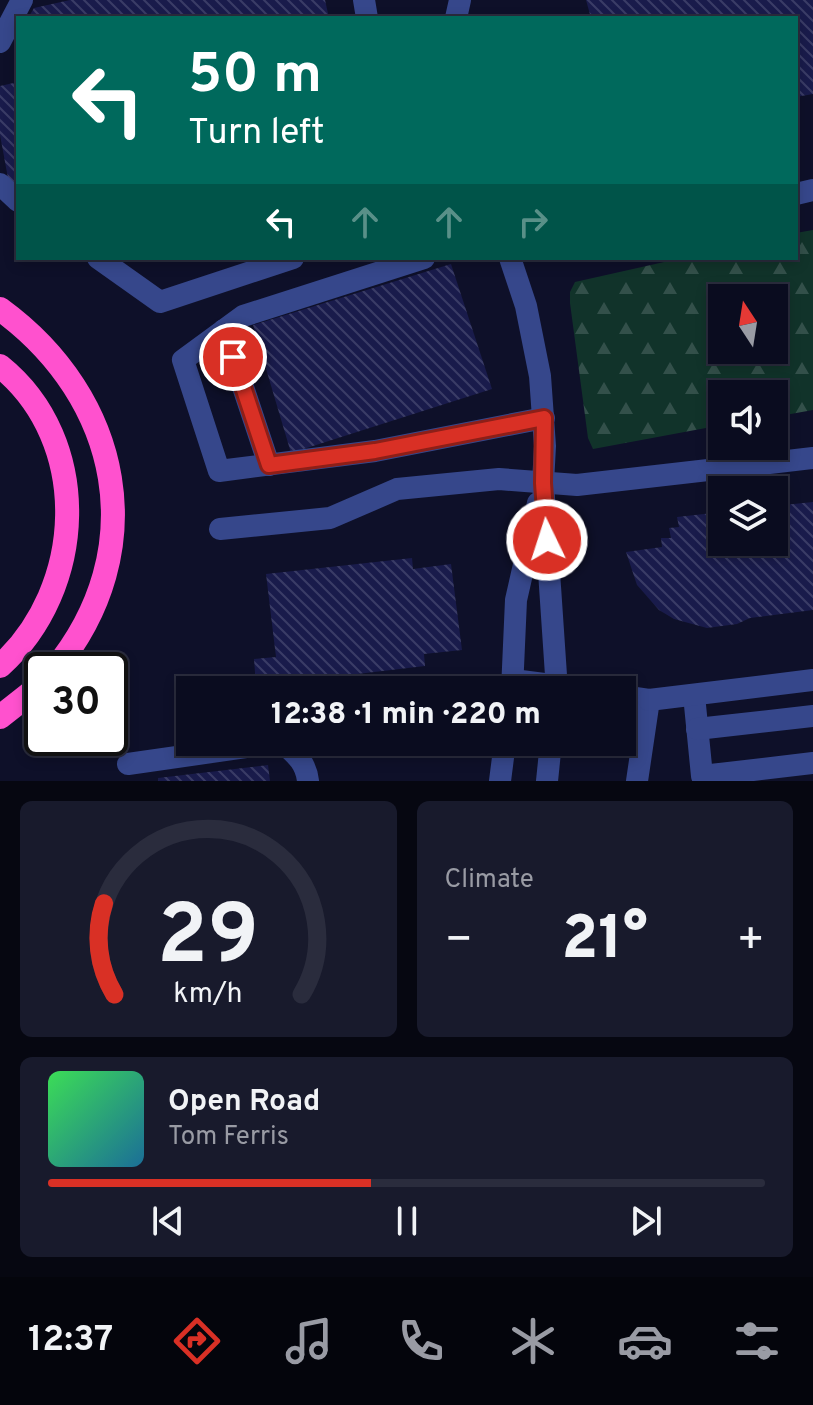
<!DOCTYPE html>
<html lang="en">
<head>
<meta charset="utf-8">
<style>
  :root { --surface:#0a0c1f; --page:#181a2c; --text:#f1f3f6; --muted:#999ba4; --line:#2a2c3d; --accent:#d93025 }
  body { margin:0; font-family:Overpass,sans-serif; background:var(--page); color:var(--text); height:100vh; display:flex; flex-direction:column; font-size:30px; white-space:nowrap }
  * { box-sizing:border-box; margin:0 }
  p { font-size:26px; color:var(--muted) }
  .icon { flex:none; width:44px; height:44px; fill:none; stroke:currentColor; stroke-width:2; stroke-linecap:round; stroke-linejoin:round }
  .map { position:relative; height:781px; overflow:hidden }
  .sheet { display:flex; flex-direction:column; gap:20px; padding:20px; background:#060711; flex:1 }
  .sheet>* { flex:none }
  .guide { position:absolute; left:16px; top:16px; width:782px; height:244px; border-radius:0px; box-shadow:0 4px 12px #0003,0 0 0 2px var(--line); background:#00695c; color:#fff; overflow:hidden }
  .needle { width:52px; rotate:348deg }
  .tools { position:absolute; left:708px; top:284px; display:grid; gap:16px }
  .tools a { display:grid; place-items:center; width:80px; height:80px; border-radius:0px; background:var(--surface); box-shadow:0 4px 12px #0003,0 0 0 2px var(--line); font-size:40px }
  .speed { position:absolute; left:24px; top:652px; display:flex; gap:16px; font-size:40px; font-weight:700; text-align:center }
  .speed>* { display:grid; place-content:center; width:104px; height:104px; border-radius:50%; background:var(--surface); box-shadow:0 4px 12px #0003,0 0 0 2px var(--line); line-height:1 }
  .speed .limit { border:4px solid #111; border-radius:12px; background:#fff; color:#111 }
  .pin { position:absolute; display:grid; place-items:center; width:68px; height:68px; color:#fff; margin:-34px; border:4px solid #fff; border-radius:50%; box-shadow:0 2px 8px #0007 }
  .me { position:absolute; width:88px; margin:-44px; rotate:356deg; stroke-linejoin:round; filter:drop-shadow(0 0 6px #0008) }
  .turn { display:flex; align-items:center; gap:28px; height:168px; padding:0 40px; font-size:36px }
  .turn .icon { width:104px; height:104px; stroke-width:2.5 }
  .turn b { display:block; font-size:56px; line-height:68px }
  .lanes { display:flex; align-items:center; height:76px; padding:0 40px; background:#0003; justify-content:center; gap:40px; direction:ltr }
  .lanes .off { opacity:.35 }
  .big { font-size:60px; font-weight:800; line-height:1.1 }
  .sheet .card { flex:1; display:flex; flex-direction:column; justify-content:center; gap:12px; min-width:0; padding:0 28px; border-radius:12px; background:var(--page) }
  .sheet .dial { align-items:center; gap:0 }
  .dial svg { height:208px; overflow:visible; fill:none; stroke:var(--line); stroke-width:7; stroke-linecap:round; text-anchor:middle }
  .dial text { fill:var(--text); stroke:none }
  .song { display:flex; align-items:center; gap:24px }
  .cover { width:96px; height:96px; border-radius:12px; background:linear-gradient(135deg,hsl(130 70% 55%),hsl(200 70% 35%)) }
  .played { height:8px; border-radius:4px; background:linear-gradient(90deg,var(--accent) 45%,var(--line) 45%) }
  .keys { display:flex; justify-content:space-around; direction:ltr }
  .heat { display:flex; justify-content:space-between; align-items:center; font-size:44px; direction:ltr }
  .sheet .tiles { flex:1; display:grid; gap:20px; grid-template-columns:1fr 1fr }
  .card:last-child { grid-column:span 2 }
  .trip { position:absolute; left:176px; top:676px; width:460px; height:80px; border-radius:0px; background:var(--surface); box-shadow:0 4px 12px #0003,0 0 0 2px var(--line); font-weight:800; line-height:80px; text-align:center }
  .tab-bar { display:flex; height:128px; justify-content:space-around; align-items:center; background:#04050c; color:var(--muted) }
  .tab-bar .icon { width:56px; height:56px }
  .tab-bar .active { color:var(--accent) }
  .tab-bar b { font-size:36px; color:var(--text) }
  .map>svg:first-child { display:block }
  .forest { fill:url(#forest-firs); fill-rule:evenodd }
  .building { fill:url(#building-back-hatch) }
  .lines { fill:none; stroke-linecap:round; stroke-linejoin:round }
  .minor { stroke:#36478b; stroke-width:22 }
  .highway { stroke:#ff51ce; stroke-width:24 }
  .route-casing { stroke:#8d1f18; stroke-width:20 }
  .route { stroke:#d93025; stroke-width:14 }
</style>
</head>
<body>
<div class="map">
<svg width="813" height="781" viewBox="0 0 813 781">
  <defs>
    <pattern id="forest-firs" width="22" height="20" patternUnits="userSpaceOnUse" patternTransform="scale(2)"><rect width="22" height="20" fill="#11332a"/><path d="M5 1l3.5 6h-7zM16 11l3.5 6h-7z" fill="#33504a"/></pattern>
    <pattern id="building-back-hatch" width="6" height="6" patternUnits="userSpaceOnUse" patternTransform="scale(2)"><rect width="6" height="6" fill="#191b4b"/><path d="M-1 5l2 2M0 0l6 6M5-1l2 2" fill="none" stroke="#3a3c66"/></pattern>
  </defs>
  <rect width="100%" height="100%" fill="#0e1029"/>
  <path class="forest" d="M813,230V410L774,417V394H722V425L593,449L588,438L570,303V292L575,282L682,258H796V233ZM722,298H774V350H722Z"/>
  <g class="building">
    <path d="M70,0H325L329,18H28L34,8Z"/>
    <path d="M586,0H813V94L796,97V18H591Z"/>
    <path d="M18,82V185L8,178L0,135V86Z"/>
    <path d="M451,264L492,389L291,453L253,325Z"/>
    <path d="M813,502V610L750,618L737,624L707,628L674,619L659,610L637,585L626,552L662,547L661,538H671L669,528L679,527L677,517L722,512V542H774V506Z"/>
    <path d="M412,558L413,569L451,564L462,650L424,654L425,666L256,686L254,659L276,657L266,574Z"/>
    <path d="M268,765L270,781H158V778Z"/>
  </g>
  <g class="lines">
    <g class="minor">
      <path d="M364,0L367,18"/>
      <path d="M456,18L460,0"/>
      <path d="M0,42L22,0"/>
      <path d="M0,184L18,201"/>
      <path d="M796,194L813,190"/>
      <path d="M98,258L160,302L293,258"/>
      <path d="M424,258L243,316L183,360L219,471L375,451L544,418"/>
      <path d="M510,258L526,306L540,376L545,446L543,483L557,690"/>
      <path d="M224,330L269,465"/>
      <path d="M220,529L330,518L397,489L499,479L577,485L813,458"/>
      <path d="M513,680L591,690"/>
      <path d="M512,690L516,600L538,503"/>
      <path d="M694,695L702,776L813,763"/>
      <path d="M622,696L649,700L637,781"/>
      <path d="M649,700L813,680"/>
      <path d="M697,729L813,716"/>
      <path d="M128,764L282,742C295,754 306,762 308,781"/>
      <path d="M500,781L505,742"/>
      <path d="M547,781L551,742"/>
    </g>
    <g class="highway">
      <path d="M0,309C122,398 153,550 54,670"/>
      <path d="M0,366C93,441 86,589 0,666"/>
      <path d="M0,717L42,684"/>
    </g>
  </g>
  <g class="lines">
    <g class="route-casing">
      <path id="route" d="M233,357L269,465L375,451L544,418L543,483L547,540"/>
    </g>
    <use href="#route" class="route"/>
  </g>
</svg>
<div class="tools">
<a><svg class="needle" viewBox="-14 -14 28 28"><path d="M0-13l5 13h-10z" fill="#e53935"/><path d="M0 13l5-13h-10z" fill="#999ba4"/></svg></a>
<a><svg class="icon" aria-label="sound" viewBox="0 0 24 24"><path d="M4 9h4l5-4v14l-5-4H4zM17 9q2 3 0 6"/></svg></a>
<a><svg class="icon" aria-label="layers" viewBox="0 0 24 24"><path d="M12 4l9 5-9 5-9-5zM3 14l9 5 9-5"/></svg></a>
</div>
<div class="speed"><div class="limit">30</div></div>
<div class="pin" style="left:233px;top:357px;background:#d93025"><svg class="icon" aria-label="arrive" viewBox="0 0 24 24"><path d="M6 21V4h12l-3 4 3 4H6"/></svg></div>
<svg class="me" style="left:547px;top:540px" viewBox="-20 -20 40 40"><circle r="17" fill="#d93025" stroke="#fff" stroke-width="3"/><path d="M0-11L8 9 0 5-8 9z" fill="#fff"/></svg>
<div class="trip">12:38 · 1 min · 220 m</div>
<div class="guide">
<div class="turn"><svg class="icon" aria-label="left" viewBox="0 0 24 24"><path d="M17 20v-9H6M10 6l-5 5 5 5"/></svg><div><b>50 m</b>Turn left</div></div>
<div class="lanes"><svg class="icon" aria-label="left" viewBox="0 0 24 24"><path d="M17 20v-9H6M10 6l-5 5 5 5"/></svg><svg class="icon off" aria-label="ahead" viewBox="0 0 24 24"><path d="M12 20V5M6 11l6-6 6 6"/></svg><svg class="icon off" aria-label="ahead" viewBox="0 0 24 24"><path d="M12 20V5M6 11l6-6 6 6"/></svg><svg class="icon off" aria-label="right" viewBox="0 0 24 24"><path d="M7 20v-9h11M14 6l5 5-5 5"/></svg></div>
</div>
</div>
<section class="sheet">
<div class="tiles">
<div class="card dial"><svg viewBox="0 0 100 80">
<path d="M14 69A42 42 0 1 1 86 69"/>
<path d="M14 69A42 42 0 0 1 10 34" stroke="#d93025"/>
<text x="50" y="56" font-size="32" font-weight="700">29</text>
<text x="50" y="72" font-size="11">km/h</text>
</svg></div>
<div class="card"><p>Climate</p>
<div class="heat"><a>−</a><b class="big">21°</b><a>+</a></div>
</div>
<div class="card">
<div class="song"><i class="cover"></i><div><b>Open Road</b><p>Tom Ferris</p></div></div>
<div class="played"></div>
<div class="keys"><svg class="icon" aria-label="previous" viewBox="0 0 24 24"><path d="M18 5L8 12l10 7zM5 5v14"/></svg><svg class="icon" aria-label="pause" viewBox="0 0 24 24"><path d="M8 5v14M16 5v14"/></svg><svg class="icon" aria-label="next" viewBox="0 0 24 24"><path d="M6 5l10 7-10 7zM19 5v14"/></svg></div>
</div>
</div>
</section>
<nav class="tab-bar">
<b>12:37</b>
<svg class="icon active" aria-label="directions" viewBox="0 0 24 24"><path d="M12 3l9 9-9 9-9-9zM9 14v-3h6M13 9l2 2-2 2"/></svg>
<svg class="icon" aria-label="music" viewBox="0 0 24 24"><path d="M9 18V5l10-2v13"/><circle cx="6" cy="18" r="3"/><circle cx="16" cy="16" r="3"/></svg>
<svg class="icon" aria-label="phone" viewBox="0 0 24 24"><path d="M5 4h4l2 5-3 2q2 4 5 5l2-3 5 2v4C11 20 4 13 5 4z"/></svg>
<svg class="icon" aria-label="climate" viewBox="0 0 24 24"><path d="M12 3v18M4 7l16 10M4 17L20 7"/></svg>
<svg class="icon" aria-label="car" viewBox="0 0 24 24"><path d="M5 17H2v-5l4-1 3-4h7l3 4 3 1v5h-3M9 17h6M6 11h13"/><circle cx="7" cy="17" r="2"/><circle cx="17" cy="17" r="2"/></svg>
<svg class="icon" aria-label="filters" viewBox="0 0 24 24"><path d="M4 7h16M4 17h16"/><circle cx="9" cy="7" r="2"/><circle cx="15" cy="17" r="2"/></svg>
</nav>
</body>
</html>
